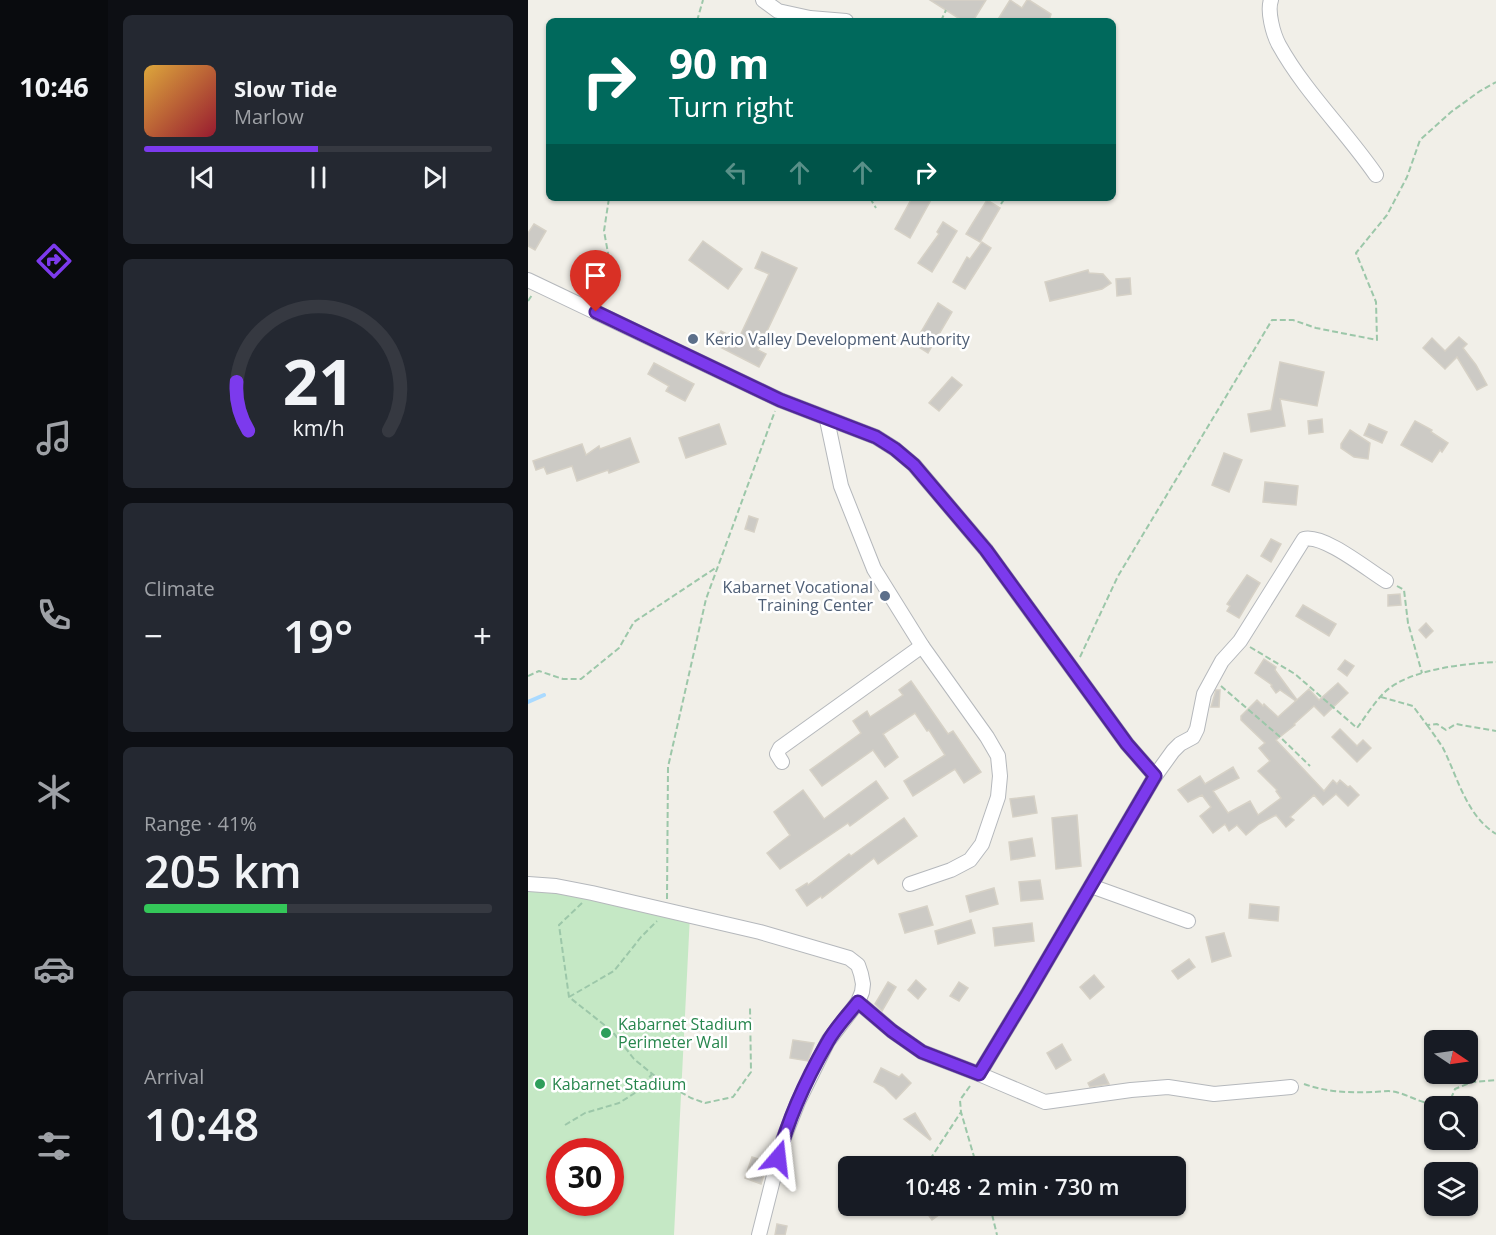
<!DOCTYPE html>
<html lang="en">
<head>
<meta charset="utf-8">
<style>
  :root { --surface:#171b24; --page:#242831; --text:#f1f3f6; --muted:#9ea1a6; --line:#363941; --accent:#7c3aed }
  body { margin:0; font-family:"Open Sans",sans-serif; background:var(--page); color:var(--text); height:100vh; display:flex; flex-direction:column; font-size:22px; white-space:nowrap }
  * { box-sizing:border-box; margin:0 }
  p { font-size:20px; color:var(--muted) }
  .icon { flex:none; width:33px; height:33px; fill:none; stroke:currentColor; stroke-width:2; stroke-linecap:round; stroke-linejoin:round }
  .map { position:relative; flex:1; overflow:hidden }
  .details { display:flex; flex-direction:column; gap:15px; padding:15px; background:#0d0f14; width:420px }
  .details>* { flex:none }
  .guide { position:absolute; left:18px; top:18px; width:570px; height:183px; border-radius:9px; box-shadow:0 2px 4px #0004; background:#00695c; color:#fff; overflow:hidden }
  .needle { width:39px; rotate:103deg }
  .buttons { position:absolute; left:896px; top:1030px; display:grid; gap:12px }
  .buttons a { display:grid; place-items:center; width:54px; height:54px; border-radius:9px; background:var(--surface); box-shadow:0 2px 4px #0004; font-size:30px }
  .speed { position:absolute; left:18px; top:1138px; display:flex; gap:12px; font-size:30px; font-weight:700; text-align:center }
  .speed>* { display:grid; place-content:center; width:78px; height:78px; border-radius:50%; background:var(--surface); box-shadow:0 2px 4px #0004; line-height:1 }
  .speed .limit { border:9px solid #d22; background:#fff; color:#111 }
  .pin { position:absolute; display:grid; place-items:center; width:51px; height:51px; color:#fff; margin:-62px -26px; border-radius:50% 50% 50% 0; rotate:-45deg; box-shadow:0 0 6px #0007 }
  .pin .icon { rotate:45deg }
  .me { position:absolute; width:66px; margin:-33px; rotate:17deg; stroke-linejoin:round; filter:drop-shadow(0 0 4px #0008) }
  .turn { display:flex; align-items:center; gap:21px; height:126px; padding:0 24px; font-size:27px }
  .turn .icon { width:78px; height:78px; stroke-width:2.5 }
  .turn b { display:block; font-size:42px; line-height:51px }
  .lanes { display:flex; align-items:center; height:57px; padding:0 24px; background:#0003; justify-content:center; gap:30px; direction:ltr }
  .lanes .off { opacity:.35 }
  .big { font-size:45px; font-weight:600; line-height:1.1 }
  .details .widget { flex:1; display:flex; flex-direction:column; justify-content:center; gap:9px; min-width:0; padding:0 21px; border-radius:9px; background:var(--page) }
  .details .dial { align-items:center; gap:0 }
  .dial svg { height:156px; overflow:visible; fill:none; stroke:var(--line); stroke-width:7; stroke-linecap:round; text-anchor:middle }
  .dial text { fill:var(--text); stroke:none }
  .song { display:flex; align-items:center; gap:18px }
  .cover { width:72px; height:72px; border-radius:9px; background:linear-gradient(135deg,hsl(40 70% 55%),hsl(350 70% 35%)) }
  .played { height:6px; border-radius:3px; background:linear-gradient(90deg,var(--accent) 50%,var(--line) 50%) }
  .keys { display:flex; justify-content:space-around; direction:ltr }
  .heat { display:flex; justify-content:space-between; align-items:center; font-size:33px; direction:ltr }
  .charge { height:9px; border-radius:4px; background:linear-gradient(90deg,#34c759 41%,var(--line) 0) }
  .trip { position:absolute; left:310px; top:1156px; width:348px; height:60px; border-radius:9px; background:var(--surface); box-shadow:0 2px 4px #0004; font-weight:600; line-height:60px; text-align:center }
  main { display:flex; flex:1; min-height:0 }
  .menu { display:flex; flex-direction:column; width:108px; justify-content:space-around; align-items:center; background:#090b0e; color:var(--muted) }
  .menu .icon { width:42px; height:42px }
  .menu .current { color:var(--accent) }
  .menu b { font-size:27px; color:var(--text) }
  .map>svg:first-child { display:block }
  .green { fill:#c5e8c5; fill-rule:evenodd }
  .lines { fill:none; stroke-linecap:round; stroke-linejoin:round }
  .stream { stroke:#aadaff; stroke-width:4 }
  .building { fill:#cccac5; stroke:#d6d1c6; stroke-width:1.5 }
  .minor-casing { stroke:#b5b8bc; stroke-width:16 }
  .path { stroke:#9cc7a9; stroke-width:2; stroke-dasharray:6 3; stroke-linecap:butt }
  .minor { stroke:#fff; stroke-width:14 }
  .route-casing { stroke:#51269a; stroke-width:15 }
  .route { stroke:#7c3aed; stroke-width:10 }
  .service-dot { fill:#5c6f8a; stroke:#fff; stroke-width:2 }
  .leisure-dot { fill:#2e9e5b; stroke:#fff; stroke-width:2 }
  .labels { text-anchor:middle; stroke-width:5; stroke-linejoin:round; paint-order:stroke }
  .service-label { font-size:16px; fill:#4e5e75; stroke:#fff; text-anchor:start }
  .leisure-label { font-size:16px; fill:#27864d; stroke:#fff; text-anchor:start }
</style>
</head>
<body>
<main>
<nav class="menu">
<b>10:46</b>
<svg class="icon current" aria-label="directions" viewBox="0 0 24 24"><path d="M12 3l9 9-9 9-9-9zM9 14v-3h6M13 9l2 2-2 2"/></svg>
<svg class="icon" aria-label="music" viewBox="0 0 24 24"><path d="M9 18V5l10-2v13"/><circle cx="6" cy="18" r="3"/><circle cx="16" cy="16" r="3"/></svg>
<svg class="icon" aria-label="phone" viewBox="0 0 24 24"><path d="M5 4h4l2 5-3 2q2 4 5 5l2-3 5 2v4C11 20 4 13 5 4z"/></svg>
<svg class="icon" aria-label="climate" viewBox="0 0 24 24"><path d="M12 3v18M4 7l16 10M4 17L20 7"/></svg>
<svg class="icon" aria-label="car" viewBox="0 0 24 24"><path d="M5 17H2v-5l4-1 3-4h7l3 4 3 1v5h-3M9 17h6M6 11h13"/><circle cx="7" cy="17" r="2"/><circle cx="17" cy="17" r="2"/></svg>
<svg class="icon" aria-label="filters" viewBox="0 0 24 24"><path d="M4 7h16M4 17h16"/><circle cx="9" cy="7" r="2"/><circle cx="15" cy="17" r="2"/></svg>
</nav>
<section class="details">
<div class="widget">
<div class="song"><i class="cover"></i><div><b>Slow Tide</b><p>Marlow</p></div></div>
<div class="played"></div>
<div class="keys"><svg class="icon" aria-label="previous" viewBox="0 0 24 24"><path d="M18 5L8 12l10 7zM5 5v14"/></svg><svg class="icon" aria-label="pause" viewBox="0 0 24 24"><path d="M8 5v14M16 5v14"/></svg><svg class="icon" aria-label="next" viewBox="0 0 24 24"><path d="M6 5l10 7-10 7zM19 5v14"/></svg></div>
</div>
<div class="widget dial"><svg viewBox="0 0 100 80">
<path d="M14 69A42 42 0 1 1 86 69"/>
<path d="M14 69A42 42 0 0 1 8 44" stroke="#7c3aed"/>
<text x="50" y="56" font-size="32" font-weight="700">21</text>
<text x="50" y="72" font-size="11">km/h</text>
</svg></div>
<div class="widget"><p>Climate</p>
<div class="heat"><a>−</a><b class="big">19°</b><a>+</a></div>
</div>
<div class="widget"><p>Range · 41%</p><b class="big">205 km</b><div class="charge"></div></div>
<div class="widget"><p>Arrival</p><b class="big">10:48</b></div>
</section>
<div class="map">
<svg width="968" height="1235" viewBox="0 0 968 1235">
  <rect width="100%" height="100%" fill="#f1efe8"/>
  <path class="green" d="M0,882L162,915L146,1235H0ZM32,1152H82V1203H32Z"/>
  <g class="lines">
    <path class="stream" d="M0,702L16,695"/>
  </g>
  <g class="building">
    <path d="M402,0H458L445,21H435Z"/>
    <path d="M482,0L494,8L499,0H501L523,14L521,21H469Z"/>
    <path d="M384,198H404L382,238L367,229Z"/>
    <path d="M459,200L472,208L452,242L438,234Z"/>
    <path d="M415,222L429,231L404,272L390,263L411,234L409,232Z"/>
    <path d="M6,224L18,231L7,250L0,246V233Z"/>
    <path d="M175,241L214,269L200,289L161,260Z"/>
    <path d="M454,242L463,248L437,289L425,282L439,257L442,259Z"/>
    <path d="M234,252L269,268L230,350L238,354L231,367L186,344L193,331L210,340L241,274L227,268Z"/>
    <path d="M560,270L561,273L575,274L583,283L574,289L522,301L517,282Z"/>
    <path d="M602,278L603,294L589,296L588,279Z"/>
    <path d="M410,303L424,312L400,353L386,344Z"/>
    <path d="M931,337L939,344L935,348L948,365L959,385L949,390L929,357L917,369L895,348L904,338L917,351Z"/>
    <path d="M752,362L796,372L789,406L752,399L757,426L723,432L720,414L743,410Z"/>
    <path d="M126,363L166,384L157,401L138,391L141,386L120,374Z"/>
    <path d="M424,377L434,385L411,411L401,403Z"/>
    <path d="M794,419L795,432L781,434L780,421Z"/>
    <path d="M887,421L904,430L903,432L920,443L914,452L912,450L904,462L873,445Z"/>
    <path d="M191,424L198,444L158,458L151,438Z"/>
    <path d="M841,424L859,432L854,443L836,435Z"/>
    <path d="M822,430L842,443L840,459L826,457L813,448V444Z"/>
    <path d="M102,438L111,462L81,473L80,470L49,481L44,466L19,474L16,467L8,470L5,461L54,444L58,455L71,446L72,449Z"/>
    <path d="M696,453L714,460L701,492L684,485Z"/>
    <path d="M737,482L770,486L768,505L735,502Z"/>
    <path d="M221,516L230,519L226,532L217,529Z"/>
    <path d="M743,539L753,544L743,562L733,556Z"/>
    <path d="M719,575L732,583L711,618L699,611L702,606L699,604Z"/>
    <path d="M872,594L873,605L860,606V595Z"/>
    <path d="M775,605L808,624L801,636L768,616Z"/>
    <path d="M898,623L905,631L898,638L891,630Z"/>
    <path d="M736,659L748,667L747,670L769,700L768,701L752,690L748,693L743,686L744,685L727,673Z"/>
    <path d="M817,660L826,666L819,676L810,669Z"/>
    <path d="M383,681L420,734L425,731L453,772L436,783L427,769L385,796L376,781L417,755L401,730L399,731L387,713L355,734L370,757L357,767L345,750L294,786L282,770L333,733L325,721L339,711L342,717L375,695L371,690Z"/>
    <path d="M810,683L820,693L796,716L786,706L766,724L767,725L748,740L796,791L805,780L809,784L812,780L820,787L822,786L831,795L820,806L808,794L795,805L786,795L762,817L766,820L758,827L748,815L731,824L718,835L709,825L701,831L697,824L685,833L672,816L683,807L674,795L660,802L650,790L672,776L677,784L705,767L711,778L685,791L700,813L722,801L730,815L753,798L748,791L749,790L730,771L742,761L731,748L737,743L713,720V716L729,700L735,706L736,704L750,717L781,689L791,700Z"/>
    <path d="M688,690H692L691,707H683Z"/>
    <path d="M812,729L829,746L835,740L843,748L829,762L804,737Z"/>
    <path d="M348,781L360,798L322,826L320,823L252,869L239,853L262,835L246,812L275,790L296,819Z"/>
    <path d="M506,796L509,813L485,817L482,799Z"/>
    <path d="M549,815L553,866L528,869L524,818Z"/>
    <path d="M376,818L389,836L350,864L346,858L294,898L293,896L279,906L268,890L279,883L280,885L321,854L323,856Z"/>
    <path d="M504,838L507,856L483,860L481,842Z"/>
    <path d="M512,880L515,899L493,901L491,882Z"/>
    <path d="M466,888L470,904L442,912L438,896Z"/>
    <path d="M722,904L751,907L750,921L721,918Z"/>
    <path d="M399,906L405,925L377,933L371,914Z"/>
    <path d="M443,920L447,933L410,944L407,931Z"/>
    <path d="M504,923L506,941L467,946L465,928Z"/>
    <path d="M696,933L703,956L684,962L678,937Z"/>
    <path d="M661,959L667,967L650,979L644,971Z"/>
    <path d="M566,975L576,987L562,999L552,987Z"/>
    <path d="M388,980L398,989L390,999L380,990Z"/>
    <path d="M360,982L368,987L354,1011L347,1004Z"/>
    <path d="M431,982L440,988L431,1001L422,996Z"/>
    <path d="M265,1040L286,1043L280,1061L262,1058Z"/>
    <path d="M534,1044L543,1060L528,1069L519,1053Z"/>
    <path d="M353,1068L371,1077L374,1074L383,1083L368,1099L356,1087L346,1082Z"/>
    <path d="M576,1074L581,1084L562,1087L560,1083Z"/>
    <path d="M387,1113L403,1139L402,1140L376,1119Z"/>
    <path d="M224,1157L240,1162L233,1184L217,1178Z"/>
    <path d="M394,1206H423L404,1220Z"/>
    <path d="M249,1224L259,1226L257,1235H247Z"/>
  </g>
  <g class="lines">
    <g class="minor-casing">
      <g id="minor">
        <path d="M235,0L250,11L282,18L318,21"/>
        <path d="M743,0C739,11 745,34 751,45C777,92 817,130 848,175"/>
        <path d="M0,280L252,400L348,437L367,449L386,465L458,550L599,744L627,776L500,993L451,1074L517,1102L603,1090L640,1087L686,1094L763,1087"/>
        <path d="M299,420L313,486L346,569L394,646L459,737L470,756L472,776L470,797L454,844L442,860L423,870L382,884"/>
        <path d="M254,762L249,754L252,748L394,646"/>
        <path d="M627,776L645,751L652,744L665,737L669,729L676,694L694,661L712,641L776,539C796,534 840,570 858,581"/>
        <path d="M0,884L28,886L64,893L232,932L321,958L330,965L333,974L335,984L334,992L330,1002L300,1041L270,1102L255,1140L231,1235"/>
        <path d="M563,886L660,921"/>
        <path d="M330,1002L364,1031L394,1052L451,1074"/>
      </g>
    </g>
    <g class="path">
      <path d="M169,21L175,0"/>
      <path d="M413,21L418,10"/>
      <path d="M342,198L348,208"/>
      <path d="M473,204L477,198"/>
      <path d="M0,301L4,295"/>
      <path d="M73,301L81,283L82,264L76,231L81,198"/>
      <path d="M869,586L876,590L880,623L894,673"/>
      <path d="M722,647L767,674L829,728C838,716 847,701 858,691C883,669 935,664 968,662"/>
      <path d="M552,657L590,576L744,320H765L788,328L849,340L848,302L828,253L859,215L879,177L892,140L923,112L952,91L968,82"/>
      <path d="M0,676L11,671L35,679H53L91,648L106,622L189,567"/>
      <path d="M693,686L751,736L782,766"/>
      <path d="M853,697L885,706L899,725L909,724L918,730L928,724L968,731"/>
      <path d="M899,725C904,732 910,740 915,748C930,778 938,815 968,834"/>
      <path d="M139,899L140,767L178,599L247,411"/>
      <path d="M54,903L31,925L41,997L84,1031L106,1059L133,1081L163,1098L177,1103L205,1097L223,1072L222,1007"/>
      <path d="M41,997L86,971L113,937L129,921"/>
      <path d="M776,1084C798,1092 822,1093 845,1092C852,1092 861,1090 868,1092C887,1097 901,1109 921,1103L927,1089L944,1082L968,1080"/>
      <path d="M442,1086L432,1100L433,1112L449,1167"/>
      <path d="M37,1125L57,1113L91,1103L110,1091L124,1074"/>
      <path d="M397,1167L433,1112"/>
      <path d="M462,1206L469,1235"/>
    </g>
    <use href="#minor" class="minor"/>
  </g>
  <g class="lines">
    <g class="route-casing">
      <path id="route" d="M68,312L252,400L348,437L367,449L386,465L458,550L599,744L627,776L500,993L451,1074L394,1052L364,1031L330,1002C320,1015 307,1028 299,1043C279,1078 260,1119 250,1158"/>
    </g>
    <use href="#route" class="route"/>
  </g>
  <g class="service-dot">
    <circle cx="165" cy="339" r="6"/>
    <circle cx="357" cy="596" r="6"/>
  </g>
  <g class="leisure-dot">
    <circle cx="78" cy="1033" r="6"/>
    <circle cx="12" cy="1084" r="6"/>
  </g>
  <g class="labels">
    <g class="service-label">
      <text x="177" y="345">Kerio Valley Development Authority</text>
      <text x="345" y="593" text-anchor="end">Kabarnet Vocational<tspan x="345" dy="18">Training Center</tspan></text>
    </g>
    <g class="leisure-label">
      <text x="90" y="1030">Kabarnet Stadium<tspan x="90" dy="18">Perimeter Wall</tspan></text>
      <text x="24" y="1090">Kabarnet Stadium</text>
    </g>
  </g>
</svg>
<div class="buttons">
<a><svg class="needle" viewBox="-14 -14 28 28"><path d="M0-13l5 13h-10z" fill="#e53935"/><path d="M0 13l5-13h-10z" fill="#9ea1a6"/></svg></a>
<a><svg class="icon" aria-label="search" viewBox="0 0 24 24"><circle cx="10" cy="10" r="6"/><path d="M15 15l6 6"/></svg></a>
<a><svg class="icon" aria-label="layers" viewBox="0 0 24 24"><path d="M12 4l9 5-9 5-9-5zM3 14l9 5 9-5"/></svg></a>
</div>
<div class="speed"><div class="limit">30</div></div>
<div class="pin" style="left:68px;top:312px;background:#d93025"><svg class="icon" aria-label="arrive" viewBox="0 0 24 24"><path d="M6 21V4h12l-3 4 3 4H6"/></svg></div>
<svg class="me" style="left:250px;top:1158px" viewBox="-20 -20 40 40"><path d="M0-17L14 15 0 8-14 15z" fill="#7c3aed" stroke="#fff" stroke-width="4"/></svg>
<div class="trip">10:48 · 2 min · 730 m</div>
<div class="guide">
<div class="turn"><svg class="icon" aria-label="right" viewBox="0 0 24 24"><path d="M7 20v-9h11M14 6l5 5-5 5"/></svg><div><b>90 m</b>Turn right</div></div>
<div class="lanes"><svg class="icon off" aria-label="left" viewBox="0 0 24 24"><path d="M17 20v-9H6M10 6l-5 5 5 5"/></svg><svg class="icon off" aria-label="ahead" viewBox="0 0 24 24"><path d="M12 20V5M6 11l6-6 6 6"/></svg><svg class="icon off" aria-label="ahead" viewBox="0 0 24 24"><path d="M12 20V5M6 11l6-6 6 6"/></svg><svg class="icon" aria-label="right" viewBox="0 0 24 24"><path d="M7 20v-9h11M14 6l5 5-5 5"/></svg></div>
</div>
</div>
</main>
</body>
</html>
